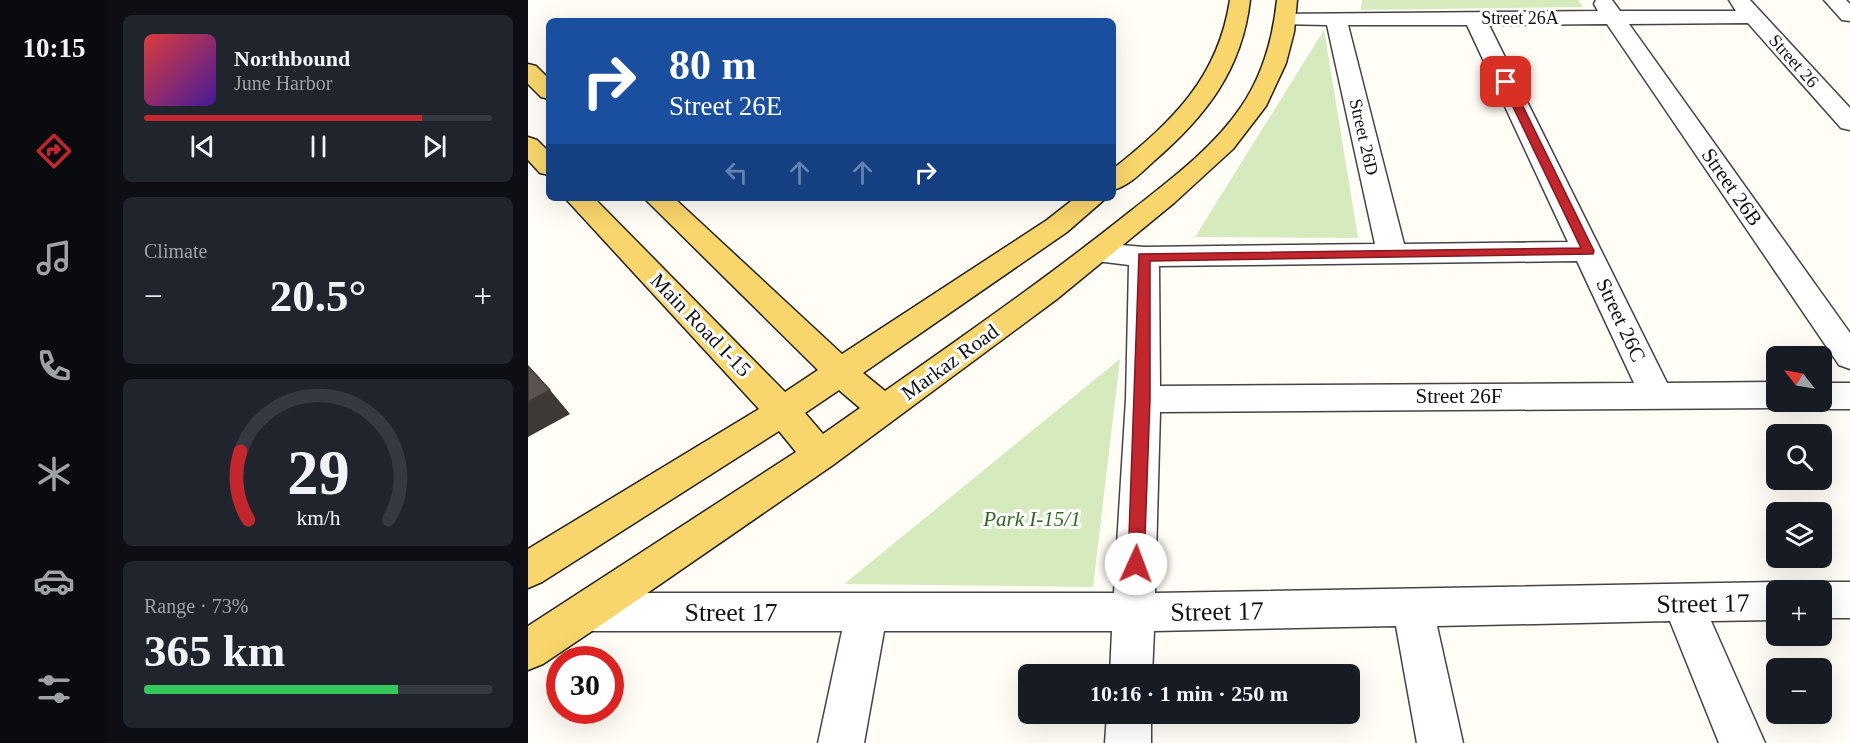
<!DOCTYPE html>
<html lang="en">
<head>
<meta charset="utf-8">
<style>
  :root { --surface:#171b24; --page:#20242c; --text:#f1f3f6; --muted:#9ea1a6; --line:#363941; --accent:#c4262e }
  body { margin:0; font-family:"Times New Roman",serif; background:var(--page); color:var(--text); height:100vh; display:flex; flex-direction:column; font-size:22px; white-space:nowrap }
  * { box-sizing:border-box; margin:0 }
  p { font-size:20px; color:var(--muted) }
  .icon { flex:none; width:33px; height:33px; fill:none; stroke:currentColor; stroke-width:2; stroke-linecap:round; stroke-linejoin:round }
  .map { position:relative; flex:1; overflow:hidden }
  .panel { display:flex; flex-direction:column; gap:15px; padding:15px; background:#0d0f14; width:420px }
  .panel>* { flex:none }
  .guide { position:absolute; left:18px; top:18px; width:570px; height:183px; border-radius:9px; box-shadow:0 6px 24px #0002; background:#1a4fa0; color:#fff; overflow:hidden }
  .needle { width:39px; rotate:301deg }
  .controls { position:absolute; left:1238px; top:346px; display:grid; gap:12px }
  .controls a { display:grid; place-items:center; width:66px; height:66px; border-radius:9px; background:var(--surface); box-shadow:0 6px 24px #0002; font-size:30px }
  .speed { position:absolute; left:18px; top:646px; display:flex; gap:12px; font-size:30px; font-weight:700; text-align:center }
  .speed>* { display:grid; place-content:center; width:78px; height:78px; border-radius:50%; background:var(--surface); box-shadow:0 6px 24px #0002; line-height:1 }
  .speed .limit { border:9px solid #d22; background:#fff; color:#111 }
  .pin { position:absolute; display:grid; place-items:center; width:51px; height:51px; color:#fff; margin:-26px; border-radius:12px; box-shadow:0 3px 9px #0006 }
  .me { position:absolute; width:66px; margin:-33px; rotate:2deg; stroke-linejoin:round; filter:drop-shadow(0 0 4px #0008) }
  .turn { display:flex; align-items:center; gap:21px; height:126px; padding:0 24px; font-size:27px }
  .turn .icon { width:78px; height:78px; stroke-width:2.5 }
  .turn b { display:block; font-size:42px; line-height:51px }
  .lanes { display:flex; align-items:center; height:57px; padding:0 24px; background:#0003; justify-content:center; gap:30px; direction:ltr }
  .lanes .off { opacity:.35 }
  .big { font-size:45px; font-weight:700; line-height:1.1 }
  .panel .tile { flex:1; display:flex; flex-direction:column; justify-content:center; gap:9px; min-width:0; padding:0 21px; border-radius:9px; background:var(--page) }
  .panel .dial { align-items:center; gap:0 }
  .dial svg { height:156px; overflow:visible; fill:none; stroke:var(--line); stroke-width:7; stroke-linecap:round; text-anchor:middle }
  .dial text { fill:var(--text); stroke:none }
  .song { display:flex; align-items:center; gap:18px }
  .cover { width:72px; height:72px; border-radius:9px; background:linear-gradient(135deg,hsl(0 70% 55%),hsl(260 70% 35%)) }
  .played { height:6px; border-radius:3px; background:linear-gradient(90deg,var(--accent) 80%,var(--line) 80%) }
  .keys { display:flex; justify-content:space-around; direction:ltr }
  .heat { display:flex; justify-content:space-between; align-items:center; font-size:33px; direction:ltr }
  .charge { height:9px; border-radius:4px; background:linear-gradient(90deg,#34c759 73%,var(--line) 0) }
  .trip { position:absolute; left:490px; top:664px; width:342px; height:60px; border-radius:9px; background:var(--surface); box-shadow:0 6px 24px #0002; font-weight:700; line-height:60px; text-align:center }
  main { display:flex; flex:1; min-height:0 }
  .menu { display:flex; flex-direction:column; width:108px; justify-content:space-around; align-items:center; background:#090b0e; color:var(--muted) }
  .menu .icon { width:42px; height:42px }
  .menu .active { color:var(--accent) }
  .menu b { font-size:27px; color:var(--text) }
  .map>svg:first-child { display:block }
  .green { fill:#d5ebbd }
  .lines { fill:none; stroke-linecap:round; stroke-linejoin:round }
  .minor-casing { stroke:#444; stroke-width:3 }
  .major-casing { stroke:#222; stroke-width:3 }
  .minor { fill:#fff; fill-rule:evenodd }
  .major { fill:#f9d66b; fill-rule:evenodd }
  .shaded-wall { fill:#3f3936 }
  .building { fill:#5a524d; stroke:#3f3936; stroke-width:1.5 }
  .route { fill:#c4262e; stroke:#7f191e; stroke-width:1.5 }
  .labels { text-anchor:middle; stroke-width:6; stroke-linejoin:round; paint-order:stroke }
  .far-street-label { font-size:18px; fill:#111; stroke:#fff }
  .street-label { font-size:21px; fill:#111; stroke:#fff }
  .park-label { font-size:21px; font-style:italic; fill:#2f6b1f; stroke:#fff }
  .near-street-label { font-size:26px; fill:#111; stroke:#fff }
</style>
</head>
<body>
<main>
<nav class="menu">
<b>10:15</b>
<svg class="icon active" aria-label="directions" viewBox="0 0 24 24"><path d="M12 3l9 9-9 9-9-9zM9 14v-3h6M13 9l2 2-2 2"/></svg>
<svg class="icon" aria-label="music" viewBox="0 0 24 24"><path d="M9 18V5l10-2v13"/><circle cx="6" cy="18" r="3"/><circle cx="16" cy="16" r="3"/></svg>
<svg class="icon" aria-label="phone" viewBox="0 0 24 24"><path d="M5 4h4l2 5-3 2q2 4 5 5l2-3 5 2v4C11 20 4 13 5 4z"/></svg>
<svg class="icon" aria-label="climate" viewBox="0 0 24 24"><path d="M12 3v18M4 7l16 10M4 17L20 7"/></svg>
<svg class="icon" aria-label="car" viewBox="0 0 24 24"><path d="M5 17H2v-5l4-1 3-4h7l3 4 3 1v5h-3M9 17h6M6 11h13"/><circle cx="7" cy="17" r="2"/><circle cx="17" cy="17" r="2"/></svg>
<svg class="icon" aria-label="filters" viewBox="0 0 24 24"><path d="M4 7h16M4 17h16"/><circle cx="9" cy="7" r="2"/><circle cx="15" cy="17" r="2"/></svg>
</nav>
<section class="panel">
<div class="tile">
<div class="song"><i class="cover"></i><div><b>Northbound</b><p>June Harbor</p></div></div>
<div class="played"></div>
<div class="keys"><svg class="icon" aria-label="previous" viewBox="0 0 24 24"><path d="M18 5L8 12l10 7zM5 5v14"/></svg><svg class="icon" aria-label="pause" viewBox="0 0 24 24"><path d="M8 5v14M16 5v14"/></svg><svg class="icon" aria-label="next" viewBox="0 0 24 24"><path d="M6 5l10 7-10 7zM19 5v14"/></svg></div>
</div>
<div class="tile"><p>Climate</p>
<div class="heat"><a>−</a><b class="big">20.5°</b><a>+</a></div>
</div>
<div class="tile dial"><svg viewBox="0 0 100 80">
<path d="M14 69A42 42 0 1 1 86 69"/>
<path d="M14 69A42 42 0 0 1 10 34" stroke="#c4262e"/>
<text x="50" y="56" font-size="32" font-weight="700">29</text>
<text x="50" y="72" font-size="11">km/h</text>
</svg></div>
<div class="tile"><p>Range · 73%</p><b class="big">365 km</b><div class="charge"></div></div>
</section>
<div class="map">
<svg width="1322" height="743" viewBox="0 0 1322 743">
  <rect width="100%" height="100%" fill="#fffdf5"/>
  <g class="green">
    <path d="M834,0H1050L1055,7L833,10Z"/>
    <path d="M796,30L830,238L667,237Z"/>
    <path d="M592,359L565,587L316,584Z"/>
  </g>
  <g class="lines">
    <g class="minor-casing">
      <g id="minor">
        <path d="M1068,0H1084L1092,11H1208L1201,0H1222L1322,108V130L1313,128L1220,23L1101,24L1322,333V369L1311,365L1079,24L961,25L1139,383L1248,382V402H1261L1260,404L1248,408L632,412L627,593L1248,582L1264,591H1248V620L1183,621L1237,743H1191L1142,621L909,626L935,743H889L868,626L626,631L624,675H582L584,631H356L336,743H290L314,631H58L44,625L38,612L44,599L58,593H586L598,399L601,265L560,260L555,253L560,246L570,243L616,247L847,244L799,25L751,24L748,19L751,14L1070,11L1066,4ZM820,25H939L1040,242L876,244ZM1049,261L1106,383L632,386L631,266Z"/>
        <path d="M1296,0H1318L1322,4V21L1314,20Z"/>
        <path d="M1293,383H1322V409H1293L1281,405L1279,402H1293Z"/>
        <path d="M1293,582H1322V618H1293V591H1277L1279,587Z"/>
        <path d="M579,714H623V743H577Z"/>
      </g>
    </g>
    <g class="major-casing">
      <g id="major">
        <path d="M702,0H722C714,70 678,116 626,161C614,172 601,186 585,190V169C645,121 690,78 702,0Z"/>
        <path d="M749,0H769L766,32L758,63L738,106L705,149L646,203L529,299L305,465L76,623L15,664L0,670V626L268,452L251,431L14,582L0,588V549L231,409L37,198H66L257,392L290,370L116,198H146L314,354L519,220L547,198H578L539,232L335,373L357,391C441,332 524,274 604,210C642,180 685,148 713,107C735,75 745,38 749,0ZM311,390L332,408L295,434L277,413Z"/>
        <path d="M0,64L8,66L21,79V99L13,97L0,84Z"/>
        <path d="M0,137L9,140L21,152V175L12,173L0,160Z"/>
      </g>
    </g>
    <use href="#minor" class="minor"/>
    <use href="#major" class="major"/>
  </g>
  <path class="shaded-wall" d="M22,390L42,414L0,437V402Z"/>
  <path class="building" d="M0,366L22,390L0,402Z"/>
  <path class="route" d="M978,79L983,82L1066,251L1065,254L622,261V399L616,564L614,570L608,572L602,570L600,564L611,254L1053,248L973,82Z"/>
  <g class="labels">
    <g class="far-street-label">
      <text x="992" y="24">Street 26A</text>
      <text transform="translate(1266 61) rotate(48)" y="6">Street 26</text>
      <text transform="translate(836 137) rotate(77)" y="6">Street 26D</text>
    </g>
    <g class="street-label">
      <text transform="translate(1204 187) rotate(55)" y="7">Street 26B</text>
      <text transform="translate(1093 320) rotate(65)" y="7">Street 26C</text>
      <text transform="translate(173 325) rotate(46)" y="7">Main Road I-15</text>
      <text transform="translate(422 362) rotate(-36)" y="7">Markaz Road</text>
      <text x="931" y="403">Street 26F</text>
    </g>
    <g class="park-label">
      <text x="504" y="526">Park I-15/1</text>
    </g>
    <g class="near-street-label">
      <text transform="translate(1175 603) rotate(-1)" y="9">Street 17</text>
      <text transform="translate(689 611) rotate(-1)" y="9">Street 17</text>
      <text x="203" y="621">Street 17</text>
    </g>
  </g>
</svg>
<div class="controls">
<a><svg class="needle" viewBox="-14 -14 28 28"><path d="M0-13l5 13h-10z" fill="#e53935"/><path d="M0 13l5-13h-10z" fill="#9ea1a6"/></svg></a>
<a><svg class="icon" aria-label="search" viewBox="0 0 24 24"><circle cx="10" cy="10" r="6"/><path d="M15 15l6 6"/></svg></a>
<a><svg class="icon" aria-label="layers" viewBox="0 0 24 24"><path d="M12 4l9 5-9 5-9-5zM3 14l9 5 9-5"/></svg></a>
<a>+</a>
<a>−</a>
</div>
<div class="speed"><div class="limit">30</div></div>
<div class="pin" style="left:978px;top:82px;background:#d93025"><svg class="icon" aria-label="arrive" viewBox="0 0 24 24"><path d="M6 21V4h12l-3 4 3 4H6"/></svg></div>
<svg class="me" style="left:608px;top:564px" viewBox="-20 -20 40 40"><circle r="19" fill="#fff"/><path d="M0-13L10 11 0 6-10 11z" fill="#c4262e"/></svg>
<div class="trip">10:16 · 1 min · 250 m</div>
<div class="guide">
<div class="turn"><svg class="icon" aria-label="right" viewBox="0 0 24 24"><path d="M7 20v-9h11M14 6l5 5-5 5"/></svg><div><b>80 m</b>Street 26E</div></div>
<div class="lanes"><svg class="icon off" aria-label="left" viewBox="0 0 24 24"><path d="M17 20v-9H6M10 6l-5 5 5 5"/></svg><svg class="icon off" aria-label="ahead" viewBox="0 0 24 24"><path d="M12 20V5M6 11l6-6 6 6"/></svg><svg class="icon off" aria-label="ahead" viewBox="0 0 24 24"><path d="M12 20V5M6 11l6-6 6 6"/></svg><svg class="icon" aria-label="right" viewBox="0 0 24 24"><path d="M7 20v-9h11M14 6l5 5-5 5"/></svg></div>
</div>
</div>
</main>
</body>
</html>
